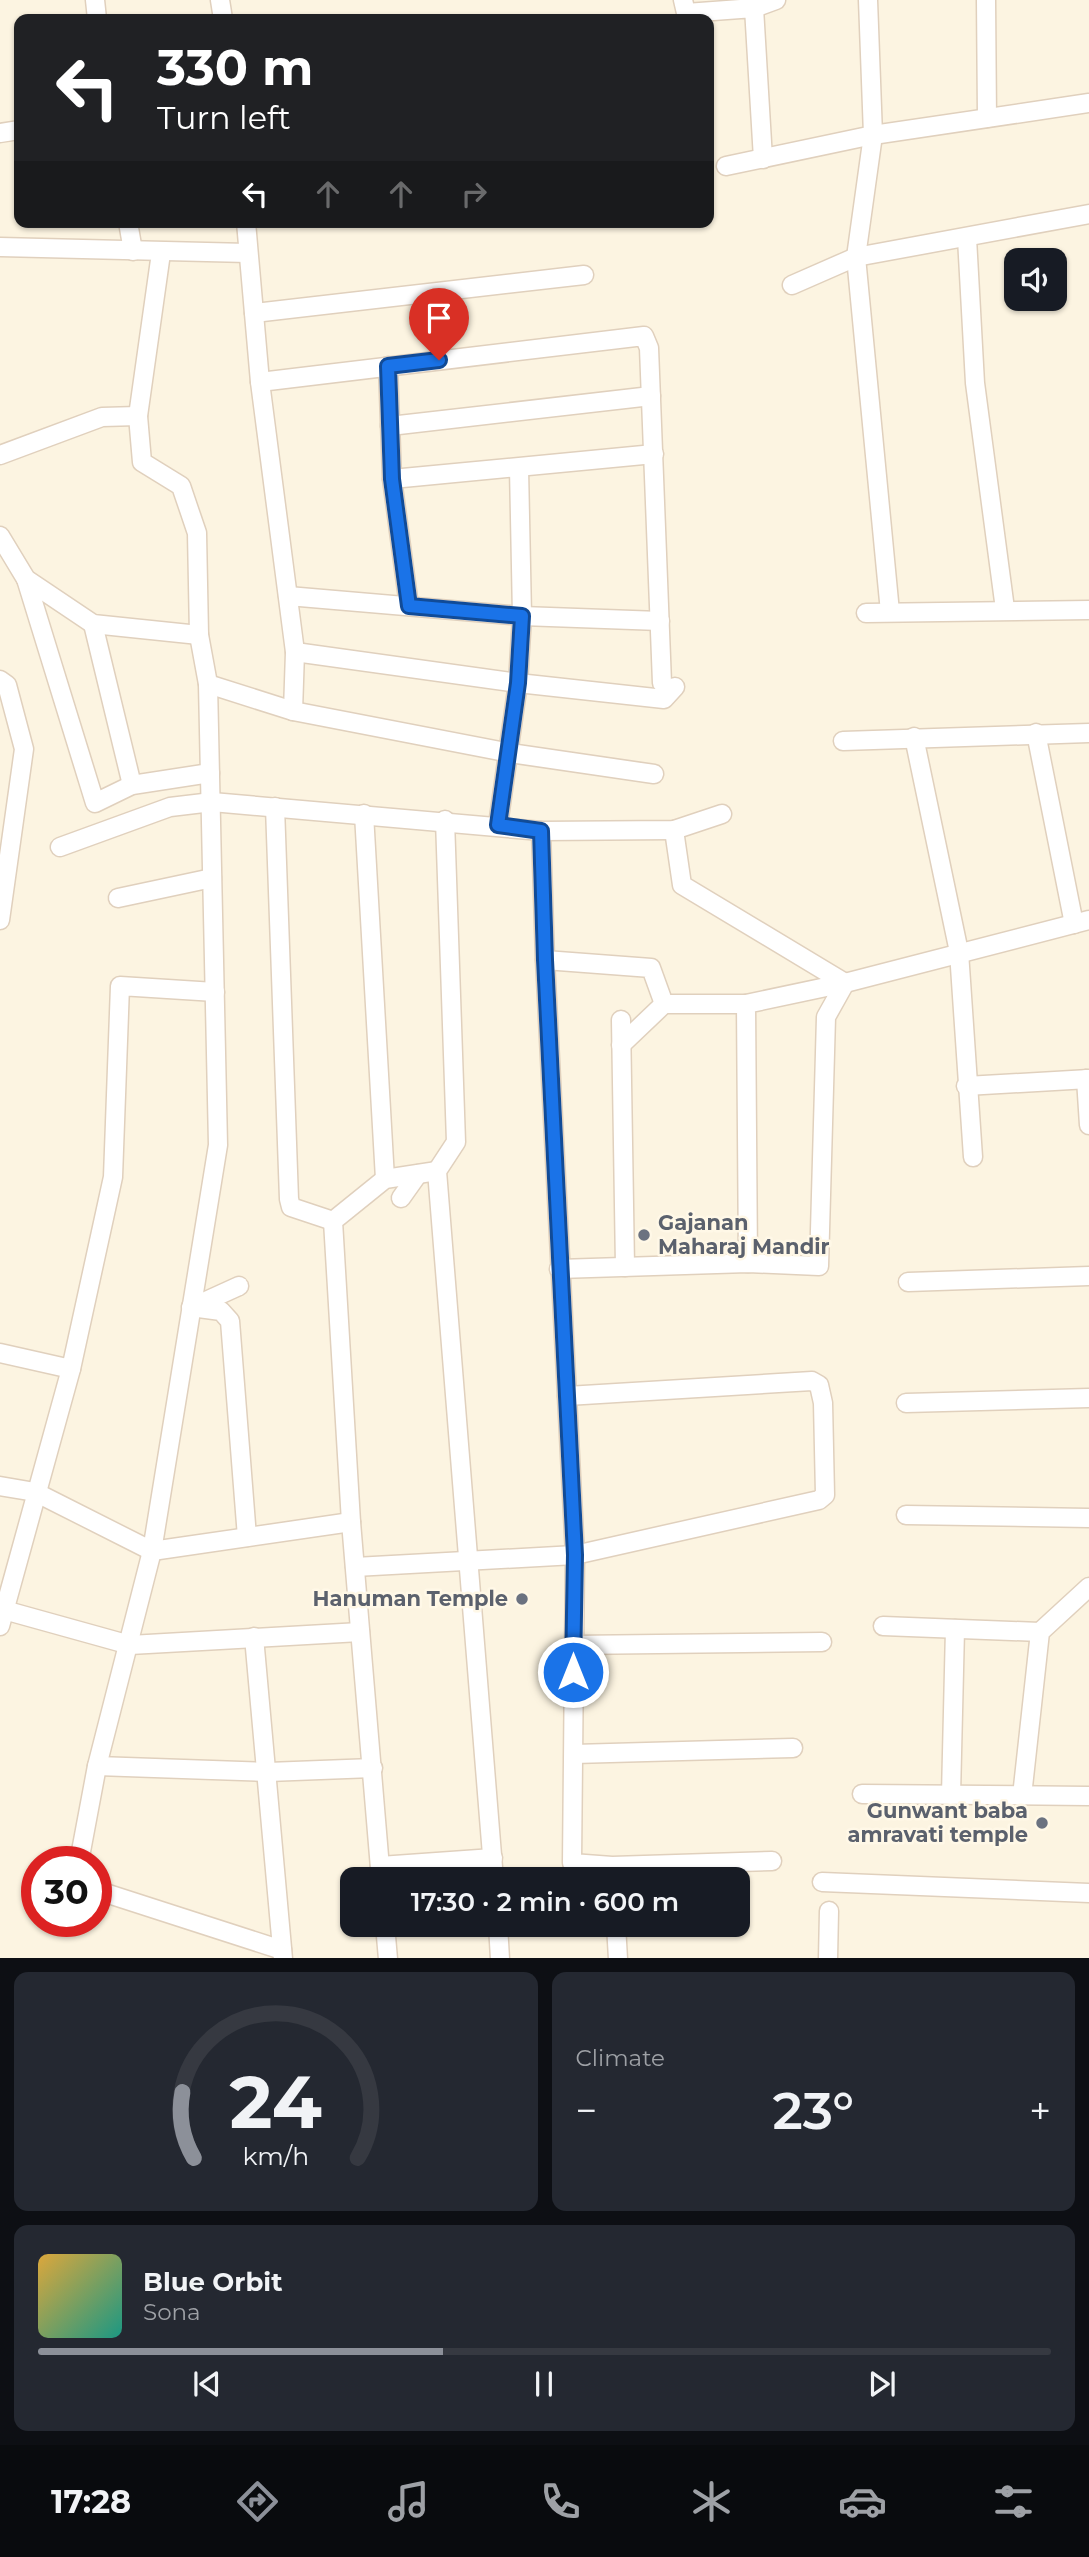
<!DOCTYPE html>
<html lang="en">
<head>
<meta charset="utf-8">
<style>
  :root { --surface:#171b24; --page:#242831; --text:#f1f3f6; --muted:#9ea1a6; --line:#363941; --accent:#8c9099 }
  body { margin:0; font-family:Montserrat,sans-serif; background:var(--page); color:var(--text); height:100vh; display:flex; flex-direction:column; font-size:26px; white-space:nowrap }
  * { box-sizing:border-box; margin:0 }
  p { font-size:23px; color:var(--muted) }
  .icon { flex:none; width:38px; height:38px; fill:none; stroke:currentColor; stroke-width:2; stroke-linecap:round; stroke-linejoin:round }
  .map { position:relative; height:1958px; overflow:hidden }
  .details { display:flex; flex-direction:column; gap:14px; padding:14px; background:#0d0f14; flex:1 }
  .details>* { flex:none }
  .hud { position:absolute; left:14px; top:14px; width:700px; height:214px; border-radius:14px; box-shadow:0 2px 5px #0004; background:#202124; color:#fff; overflow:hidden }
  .fabs { position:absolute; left:1004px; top:248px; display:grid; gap:14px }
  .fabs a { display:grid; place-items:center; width:63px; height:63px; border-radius:14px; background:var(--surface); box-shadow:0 2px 5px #0004; font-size:35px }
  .speed { position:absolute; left:21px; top:1846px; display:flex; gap:14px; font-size:35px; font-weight:700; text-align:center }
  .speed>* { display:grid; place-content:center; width:91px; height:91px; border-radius:50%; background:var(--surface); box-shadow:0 2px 5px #0004; line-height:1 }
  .speed .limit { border:10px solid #d22; background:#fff; color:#111 }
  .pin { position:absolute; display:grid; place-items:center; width:60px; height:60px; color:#fff; margin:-72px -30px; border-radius:50% 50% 50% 0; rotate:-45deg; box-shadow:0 0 7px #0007 }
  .pin .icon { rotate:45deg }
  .me { position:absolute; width:77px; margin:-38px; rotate:0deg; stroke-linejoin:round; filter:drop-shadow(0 0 5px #0008) }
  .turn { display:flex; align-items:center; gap:24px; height:147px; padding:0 28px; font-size:32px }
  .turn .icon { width:91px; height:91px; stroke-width:2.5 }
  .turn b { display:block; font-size:49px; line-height:60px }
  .lanes { display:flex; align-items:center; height:66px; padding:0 28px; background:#0003; justify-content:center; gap:35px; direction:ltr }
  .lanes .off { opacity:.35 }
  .big { font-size:52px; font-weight:600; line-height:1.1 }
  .details .tile { flex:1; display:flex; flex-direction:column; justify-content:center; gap:10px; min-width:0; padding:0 24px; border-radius:14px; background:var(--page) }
  .details .dial { align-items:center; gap:0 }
  .dial svg { height:182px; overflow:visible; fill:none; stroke:var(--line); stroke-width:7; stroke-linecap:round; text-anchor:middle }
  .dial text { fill:var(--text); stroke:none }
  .song { display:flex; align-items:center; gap:21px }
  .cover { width:84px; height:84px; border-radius:10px; background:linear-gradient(135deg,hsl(40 70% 55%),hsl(170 70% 35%)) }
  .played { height:7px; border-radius:4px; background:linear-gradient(90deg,var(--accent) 40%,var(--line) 40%) }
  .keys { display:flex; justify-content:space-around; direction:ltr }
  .heat { display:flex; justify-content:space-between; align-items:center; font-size:38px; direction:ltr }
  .details .tiles { flex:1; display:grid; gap:14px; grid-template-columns:1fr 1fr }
  .tile:last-child { grid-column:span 2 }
  .trip { position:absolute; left:340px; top:1867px; width:410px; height:70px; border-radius:14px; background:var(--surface); box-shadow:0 2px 5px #0004; font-weight:600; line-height:70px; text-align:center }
  .menu { display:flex; height:112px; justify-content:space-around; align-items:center; background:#090b0e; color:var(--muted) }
  .menu .icon { width:49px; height:49px }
  .menu .active { color:var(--accent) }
  .menu b { font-size:32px; color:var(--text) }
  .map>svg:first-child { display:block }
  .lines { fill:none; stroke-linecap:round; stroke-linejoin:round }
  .street-casing { stroke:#e0d0bd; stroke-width:21 }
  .street { stroke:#fff; stroke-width:18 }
  .route-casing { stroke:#114b97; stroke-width:18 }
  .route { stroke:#1a73e8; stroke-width:12 }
  .worship-dot { fill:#6b7280; stroke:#fff8e7; stroke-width:2.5 }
  .labels { text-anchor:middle; stroke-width:5; stroke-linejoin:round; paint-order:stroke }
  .worship-label { font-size:21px; font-weight:bold; fill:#5b616d; stroke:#fff8e7; text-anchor:end }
</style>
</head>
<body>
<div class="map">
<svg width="1089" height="1959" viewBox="0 0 1089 1959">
  <rect width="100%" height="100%" fill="#fcf4e1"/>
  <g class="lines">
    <g class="street-casing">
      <g id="street">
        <path d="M95,0L97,19"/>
        <path d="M220,0L223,19"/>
        <path d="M683,0L686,13L754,8L763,159"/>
        <path d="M868,0L873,135L856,257L890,612"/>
        <path d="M986,0L987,118"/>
        <path d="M754,8L776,0"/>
        <path d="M0,133L19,130"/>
        <path d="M726,166L873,135L1089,103"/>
        <path d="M128,222L133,251"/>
        <path d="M246,222L260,382L295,652L293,711"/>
        <path d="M967,238L975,383L1005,609"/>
        <path d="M0,247L248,253"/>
        <path d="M792,285L856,257L1089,214"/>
        <path d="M254,313L584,275"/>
        <path d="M388,366L392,479L409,606"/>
        <path d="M260,382L644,336L649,348L662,683"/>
        <path d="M390,426L651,396"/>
        <path d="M0,455L102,417L138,416"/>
        <path d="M392,479L654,454"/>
        <path d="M0,536L26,579L93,624L199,635"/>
        <path d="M26,579L95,803L132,785L210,773"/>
        <path d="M288,596L522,616L660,621"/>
        <path d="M866,613L1089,610"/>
        <path d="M93,624L132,785"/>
        <path d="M295,652L518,683L664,699L675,687"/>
        <path d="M0,680L7,685L24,749L0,920"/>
        <path d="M208,684L293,711L510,753L654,774"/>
        <path d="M1036,733L1074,924"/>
        <path d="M914,737L959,952L973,1157"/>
        <path d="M843,741L1089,733"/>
        <path d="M275,807L289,1199L291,1207L333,1221"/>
        <path d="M364,814L385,1179"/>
        <path d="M445,820L456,1142L437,1171L494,1880"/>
        <path d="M498,825L518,683L522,616L519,468"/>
        <path d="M541,831L545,960L575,1555L572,1863L612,1866L772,1861"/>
        <path d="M60,847L170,807L212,802L541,831L674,830L722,814"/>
        <path d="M118,898L212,878"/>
        <path d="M545,960L651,968L664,1004"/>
        <path d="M621,1020L625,1267"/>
        <path d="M621,1045L664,1004H746"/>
        <path d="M1086,1079L1089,1125"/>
        <path d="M966,1086L1089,1079"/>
        <path d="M401,1198L418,1174"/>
        <path d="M748,1263L746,1004L845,983L1089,920"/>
        <path d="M559,1269L748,1263L819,1266L826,1017L845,983L682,885L674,830"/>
        <path d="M908,1282L1089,1276"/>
        <path d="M195,1306L239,1286"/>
        <path d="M191,1307L221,1311L230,1321L247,1537"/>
        <path d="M0,1353L71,1369"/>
        <path d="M906,1403L1089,1398"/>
        <path d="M0,1486L35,1492L152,1551L351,1522"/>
        <path d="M906,1515L1089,1518"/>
        <path d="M355,1567L575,1555L819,1500L825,1495L823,1403L819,1385L812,1381L567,1396"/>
        <path d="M4,1610L130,1645L360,1632"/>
        <path d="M0,1626L71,1369L113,1177L120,986L215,992"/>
        <path d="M883,1626L1040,1632"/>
        <path d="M254,1637L283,1959"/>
        <path d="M573,1645L822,1642"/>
        <path d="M574,1754L793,1748"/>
        <path d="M97,1766L268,1772L373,1768"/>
        <path d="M862,1794L1089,1796"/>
        <path d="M951,1795L955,1629"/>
        <path d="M1022,1796L1040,1632L1089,1587"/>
        <path d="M79,1862L97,1766L152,1551L218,1145L208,684L199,635L197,533L181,486L142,462L138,416L161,253"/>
        <path d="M380,1866L493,1858"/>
        <path d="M381,1880L351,1522L333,1221L385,1179L437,1171"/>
        <path d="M822,1882L1089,1893"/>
        <path d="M96,1890L282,1950"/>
        <path d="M385,1925L388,1959"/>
        <path d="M498,1925L500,1959"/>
        <path d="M616,1925L618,1959"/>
        <path d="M828,1959L829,1911"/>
      </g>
    </g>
    <use href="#street" class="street"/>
  </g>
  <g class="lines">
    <g class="route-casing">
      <path id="route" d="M439,360L388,366L392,479L409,606L522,616L518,683L498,825L541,831L545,960L575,1555L573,1672"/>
    </g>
    <use href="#route" class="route"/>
  </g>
  <g class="worship-dot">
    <circle cx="644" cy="1235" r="7"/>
    <circle cx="522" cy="1599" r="7"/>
    <circle cx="1042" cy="1823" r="7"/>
  </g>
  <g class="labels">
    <g class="worship-label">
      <text x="658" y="1230" text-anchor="start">Gajanan<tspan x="658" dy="24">Maharaj Mandir</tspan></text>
      <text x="508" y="1606">Hanuman Temple</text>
      <text x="1028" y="1818">Gunwant baba<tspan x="1028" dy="24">amravati temple</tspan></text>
    </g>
  </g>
</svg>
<div class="fabs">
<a><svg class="icon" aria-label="sound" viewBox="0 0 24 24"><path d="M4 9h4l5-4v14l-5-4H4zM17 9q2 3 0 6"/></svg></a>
</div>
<div class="speed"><div class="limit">30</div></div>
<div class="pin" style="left:439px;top:360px;background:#d93025"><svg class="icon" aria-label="arrive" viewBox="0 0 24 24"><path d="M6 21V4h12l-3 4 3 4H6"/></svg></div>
<svg class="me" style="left:573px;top:1672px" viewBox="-20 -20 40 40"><circle r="17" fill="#1a73e8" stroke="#fff" stroke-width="3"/><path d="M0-11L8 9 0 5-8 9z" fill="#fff"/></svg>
<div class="trip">17:30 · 2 min · 600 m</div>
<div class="hud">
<div class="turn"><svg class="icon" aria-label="left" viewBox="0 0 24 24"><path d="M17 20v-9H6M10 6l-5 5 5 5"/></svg><div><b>330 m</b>Turn left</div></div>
<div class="lanes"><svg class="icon" aria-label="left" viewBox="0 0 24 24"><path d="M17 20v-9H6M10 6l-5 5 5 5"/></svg><svg class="icon off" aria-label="ahead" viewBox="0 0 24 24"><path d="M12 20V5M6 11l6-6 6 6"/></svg><svg class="icon off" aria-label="ahead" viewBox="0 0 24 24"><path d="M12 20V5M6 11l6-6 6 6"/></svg><svg class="icon off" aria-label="right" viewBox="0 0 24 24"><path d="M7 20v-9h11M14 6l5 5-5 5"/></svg></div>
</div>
</div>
<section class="details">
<div class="tiles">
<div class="tile dial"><svg viewBox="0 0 100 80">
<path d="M14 69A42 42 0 1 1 86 69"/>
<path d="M14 69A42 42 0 0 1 9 40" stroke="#8c9099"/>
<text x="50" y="56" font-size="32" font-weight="700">24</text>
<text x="50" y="72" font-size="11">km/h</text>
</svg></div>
<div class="tile"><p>Climate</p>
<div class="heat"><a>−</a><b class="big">23°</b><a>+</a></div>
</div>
<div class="tile">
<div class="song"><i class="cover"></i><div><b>Blue Orbit</b><p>Sona</p></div></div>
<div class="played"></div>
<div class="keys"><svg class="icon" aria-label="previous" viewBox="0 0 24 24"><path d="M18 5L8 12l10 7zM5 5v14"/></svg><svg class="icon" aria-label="pause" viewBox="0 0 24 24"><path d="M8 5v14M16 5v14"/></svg><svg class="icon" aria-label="next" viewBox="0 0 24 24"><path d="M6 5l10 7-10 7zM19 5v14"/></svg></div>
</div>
</div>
</section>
<nav class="menu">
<b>17:28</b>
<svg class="icon active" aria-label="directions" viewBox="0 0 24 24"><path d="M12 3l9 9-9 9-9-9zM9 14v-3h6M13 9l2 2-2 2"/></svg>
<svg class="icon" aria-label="music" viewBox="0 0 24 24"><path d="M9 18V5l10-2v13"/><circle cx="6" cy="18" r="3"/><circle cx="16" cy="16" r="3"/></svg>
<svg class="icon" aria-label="phone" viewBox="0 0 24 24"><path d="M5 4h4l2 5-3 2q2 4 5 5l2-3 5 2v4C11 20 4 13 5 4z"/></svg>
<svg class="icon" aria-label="climate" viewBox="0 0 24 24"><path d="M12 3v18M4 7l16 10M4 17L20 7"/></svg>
<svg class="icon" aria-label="car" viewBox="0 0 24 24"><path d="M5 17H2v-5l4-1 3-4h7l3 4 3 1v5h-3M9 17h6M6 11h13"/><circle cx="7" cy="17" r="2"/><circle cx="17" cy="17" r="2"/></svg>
<svg class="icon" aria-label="filters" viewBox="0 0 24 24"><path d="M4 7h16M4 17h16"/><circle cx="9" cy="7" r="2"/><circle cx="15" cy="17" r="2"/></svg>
</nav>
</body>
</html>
